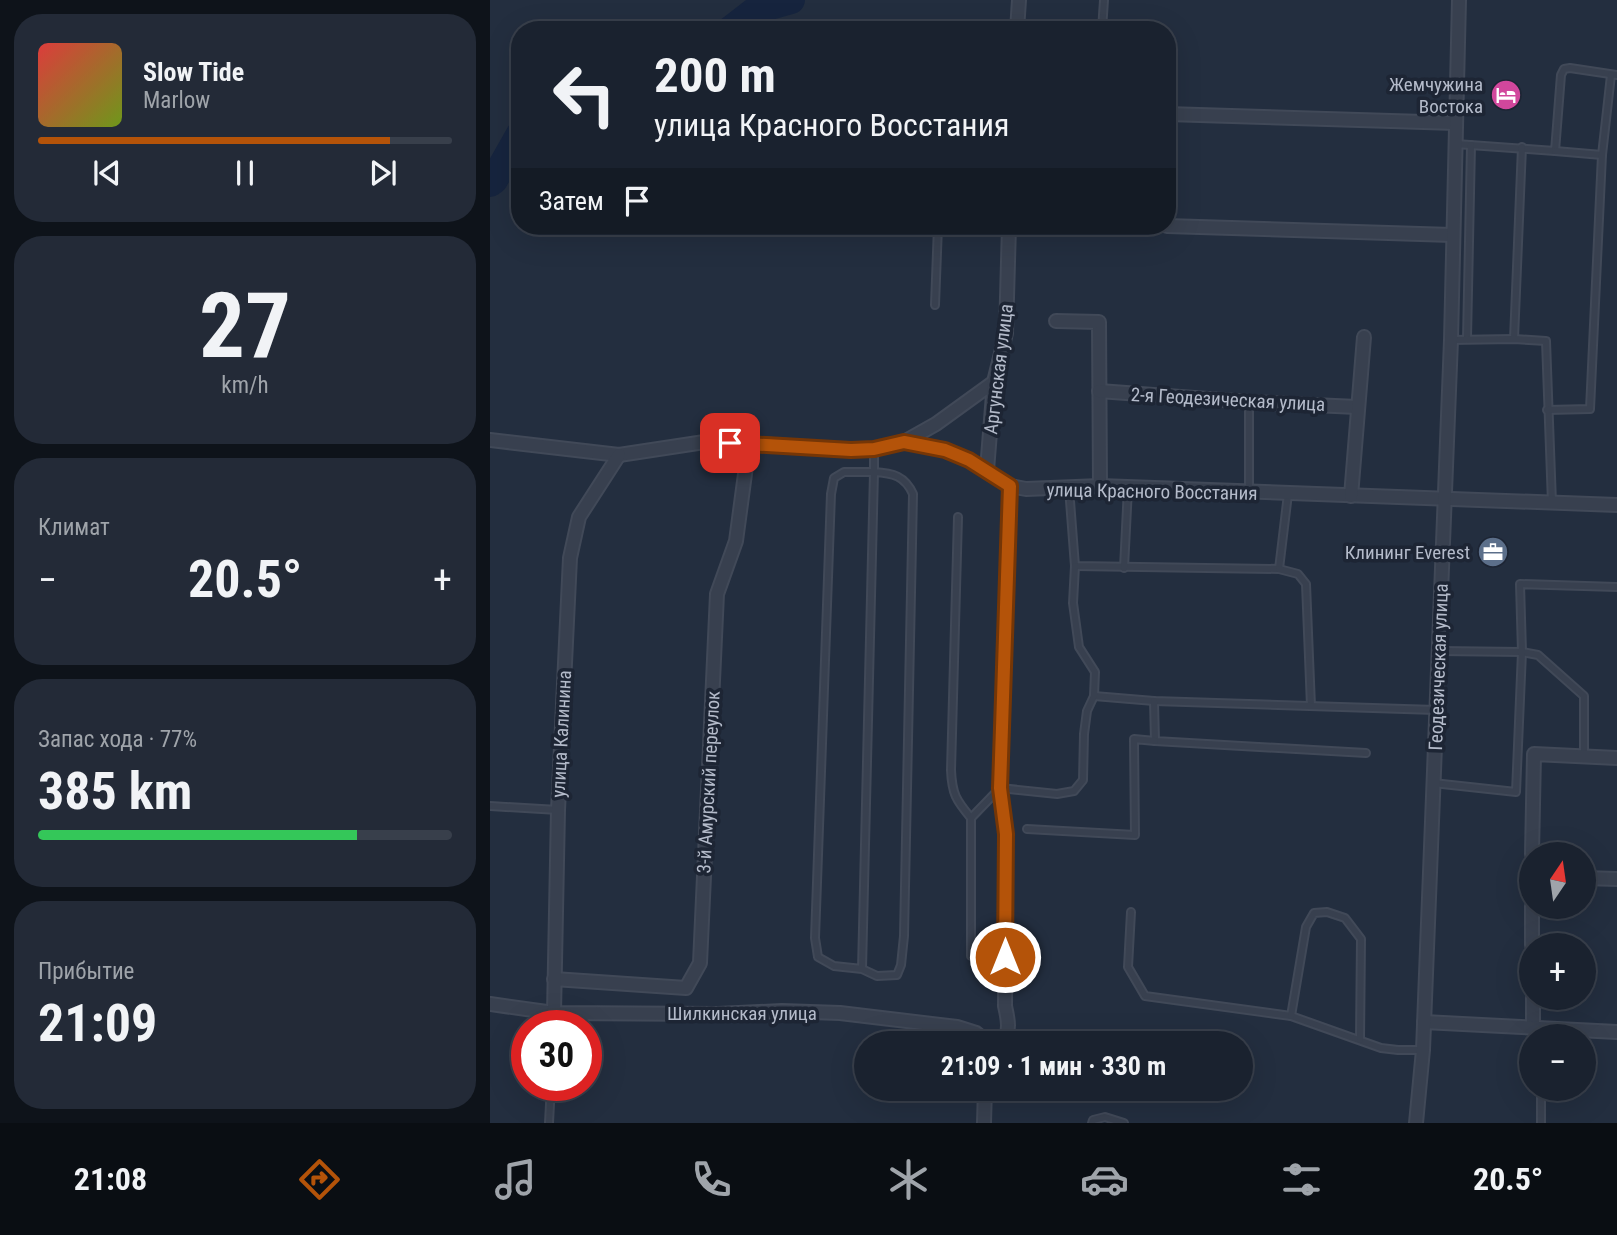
<!DOCTYPE html>
<html lang="ru">
<head>
<meta charset="utf-8">
<style>
  :root { --surface:#1a222f; --page:#232a37; --text:#f1f3f6; --muted:#9fa4aa; --line:#383f4b; --accent:#b45309 }
  body { margin:0; font-family:"Roboto Condensed",sans-serif; background:var(--page); color:var(--text); height:100vh; display:flex; flex-direction:column; font-size:26px; white-space:nowrap }
  * { box-sizing:border-box; margin:0 }
  p { font-size:23px; color:var(--muted) }
  .icon { flex:none; width:38px; height:38px; fill:none; stroke:currentColor; stroke-width:2; stroke-linecap:round; stroke-linejoin:round }
  .map { position:relative; flex:1; overflow:hidden }
  .panel { display:flex; flex-direction:column; gap:14px; padding:14px; background:#0e131a; width:490px }
  .panel>* { flex:none }
  .guide { position:absolute; left:21px; top:21px; width:665px; height:214px; border-radius:28px; box-shadow:0 7px 28px #0002,0 0 0 2px var(--line); background:#1a222f; color:var(--text); overflow:hidden }
  .needle { width:46px; rotate:13deg }
  .tools { position:absolute; left:1029px; top:842px; display:grid; gap:14px }
  .tools a { display:grid; place-items:center; width:77px; height:77px; border-radius:50%; background:var(--surface); box-shadow:0 7px 28px #0002,0 0 0 2px var(--line); font-size:35px }
  .speed { position:absolute; left:21px; top:1010px; display:flex; gap:14px; font-size:35px; font-weight:700; text-align:center }
  .speed>* { display:grid; place-content:center; width:91px; height:91px; border-radius:50%; background:var(--surface); box-shadow:0 7px 28px #0002,0 0 0 2px var(--line); line-height:1 }
  .speed .limit { border:10px solid #d22; background:#fff; color:#111 }
  .pin { position:absolute; display:grid; place-items:center; width:60px; height:60px; color:#fff; margin:-30px; border-radius:14px; box-shadow:0 4px 10px #0006 }
  .me { position:absolute; width:77px; margin:-38px; rotate:0deg; stroke-linejoin:round; filter:drop-shadow(0 0 5px #0008) }
  .turn { display:flex; align-items:center; gap:24px; height:147px; padding:0 28px; font-size:32px }
  .turn .icon { width:91px; height:91px; stroke-width:2.5 }
  .turn b { display:block; font-size:49px; line-height:60px }
  .then { display:flex; align-items:center; height:66px; padding:0 28px; background:#0003; gap:14px; font-size:26px }
  .big { font-size:52px; font-weight:700; line-height:1.1 }
  .panel .widget { flex:1; display:flex; flex-direction:column; justify-content:center; gap:10px; min-width:0; padding:0 24px; border-radius:28px; background:var(--page) }
  .panel .dial { align-items:center; gap:0 }
  .dial b { font-size:91px; line-height:1 }
  .song { display:flex; align-items:center; gap:21px }
  .cover { width:84px; height:84px; border-radius:10px; background:linear-gradient(135deg,hsl(0 70% 55%),hsl(80 70% 35%)) }
  .played { height:7px; border-radius:4px; background:linear-gradient(90deg,var(--accent) 85%,var(--line) 85%) }
  .keys { display:flex; justify-content:space-around; direction:ltr }
  .heat { display:flex; justify-content:space-between; align-items:center; font-size:38px; direction:ltr }
  .charge { height:10px; border-radius:5px; background:linear-gradient(90deg,#34c759 77%,var(--line) 0) }
  .trip { position:absolute; left:364px; top:1031px; width:399px; height:70px; border-radius:35px; background:var(--surface); box-shadow:0 7px 28px #0002,0 0 0 2px var(--line); font-weight:700; line-height:70px; text-align:center }
  .dock { display:flex; height:112px; justify-content:space-around; align-items:center; background:#0a0e13; color:var(--muted) }
  .dock .icon { width:49px; height:49px }
  .dock .active { color:var(--accent) }
  .dock b { font-size:32px; color:var(--text) }
  main { display:flex; flex:1; min-height:0 }
  .map>svg:first-child { display:block }
  .lines { fill:none; stroke-linecap:round; stroke-linejoin:round }
  .river { stroke:#16243e; stroke-width:28 }
  .service-casing { stroke:#414958; stroke-width:10 }
  .minor-casing { stroke:#414958; stroke-width:16 }
  .service { stroke:#38404f; stroke-width:6 }
  .minor { stroke:#38404f; stroke-width:12 }
  .route-casing { stroke:#753606; stroke-width:18 }
  .route { stroke:#b45309; stroke-width:12 }
  .labels { text-anchor:middle; stroke-width:7; stroke-linejoin:round; paint-order:stroke }
  .poi-label { font-size:19px; fill:#b4bbca; stroke:#1d2534; text-anchor:end }
  .street-label { font-size:19px; fill:#b4bbca; stroke:#1d2534 }
</style>
</head>
<body>
<main>
<section class="panel">
<div class="widget">
<div class="song"><i class="cover"></i><div><b>Slow Tide</b><p>Marlow</p></div></div>
<div class="played"></div>
<div class="keys"><svg class="icon" aria-label="previous" viewBox="0 0 24 24"><path d="M18 5L8 12l10 7zM5 5v14"/></svg><svg class="icon" aria-label="pause" viewBox="0 0 24 24"><path d="M8 5v14M16 5v14"/></svg><svg class="icon" aria-label="next" viewBox="0 0 24 24"><path d="M6 5l10 7-10 7zM19 5v14"/></svg></div>
</div>
<div class="widget dial"><b>27</b><p>km/h</p></div>
<div class="widget"><p>Климат</p>
<div class="heat"><a>−</a><b class="big">20.5°</b><a>+</a></div>
</div>
<div class="widget"><p>Запас хода · 77%</p><b class="big">385 km</b><div class="charge"></div></div>
<div class="widget"><p>Прибытие</p><b class="big">21:09</b></div>
</section>
<div class="map">
<svg width="1127" height="1123" viewBox="0 0 1127 1123">
  <rect width="100%" height="100%" fill="#232e3f"/>
  <g class="lines">
    <g class="river">
      <path d="M240,30L266,10L301,0"/>
      <path d="M0,183L4,180L30,134"/>
    </g>
    <g class="service-casing">
      <g id="service">
        <path d="M405,30C413,27 427,25 434,30"/>
        <path d="M612,30L614,0"/>
        <path d="M966,144L1065,151L1071,75L1074,69L1080,68L1127,75"/>
        <path d="M1065,151L1112,155"/>
        <path d="M445,305L448,226"/>
        <path d="M977,339L981,145"/>
        <path d="M1024,339L1032,147"/>
        <path d="M961,340L1024,339L1056,341L1062,503"/>
        <path d="M759,402V492"/>
        <path d="M1057,410L1100,409L1112,155L1121,75"/>
        <path d="M579,488L585,566L789,569L798,494"/>
        <path d="M468,517L461,770C462,794 466,800 481,818"/>
        <path d="M634,568L638,488"/>
        <path d="M789,569L808,574L816,584L821,706"/>
        <path d="M949,651L1032,652L1048,655L1094,696V756"/>
        <path d="M604,696L664,701L946,710"/>
        <path d="M664,701L665,741L876,753"/>
        <path d="M943,783L1026,792L1032,652L1030,584L1127,587"/>
        <path d="M0,806L68,810"/>
        <path d="M537,829L645,835L644,739L665,741"/>
        <path d="M641,912L638,967L655,996L801,1016L891,1048L908,1050H933"/>
        <path d="M481,956V818L510,788L567,794L584,791L593,780L594,734L597,711L604,696L605,672L589,647L583,603L585,566"/>
        <path d="M372,969L384,472C403,473 415,476 423,494L414,936L411,965L407,975L387,976L372,969L344,966L328,957L325,938L341,494L344,478L354,472H384V449"/>
        <path d="M801,1016L816,927L824,913L837,912L855,918L871,939L870,1040"/>
        <path d="M59,1123L61,1085"/>
        <path d="M602,1123L603,1120L615,1117L634,1123"/>
        <path d="M1051,1123V1088"/>
      </g>
    </g>
    <g class="minor-casing">
      <g id="minor">
        <path d="M527,30L529,0"/>
        <path d="M677,114L966,123"/>
        <path d="M677,226L962,235"/>
        <path d="M566,321L609,322L610,486"/>
        <path d="M609,391L759,402L867,407"/>
        <path d="M0,440L129,455L221,441L361,450L384,449L414,442L455,450L479,460L520,486L536,489L610,486L1127,505"/>
        <path d="M414,442L446,424L504,382"/>
        <path d="M497,470L504,382L516,333L519,226"/>
        <path d="M861,496L874,337"/>
        <path d="M1042,854L1044,754L1127,758"/>
        <path d="M1094,878L1127,879"/>
        <path d="M1042,906V945"/>
        <path d="M64,979L196,988L210,963L227,594L246,541L259,444"/>
        <path d="M1043,998V1028"/>
        <path d="M0,1004L64,1013L228,1014L292,1011L350,1013L467,1027L486,1033L498,1043"/>
        <path d="M64,1013L68,810L80,558L89,517L129,455"/>
        <path d="M934,1022L1127,1032"/>
        <path d="M512,1043C521,1032 518,1019 515,1006L516,834L510,788L520,486"/>
        <path d="M494,1123L495,1088"/>
        <path d="M926,1123L933,1050L961,340L969,0"/>
      </g>
    </g>
    <use href="#service" class="service"/>
    <use href="#minor" class="minor"/>
  </g>
  <g class="lines">
    <g class="route-casing">
      <path id="route" d="M240,443L361,450L384,449L414,442L455,450L479,460L520,486L510,788L516,834L515,957"/>
    </g>
    <use href="#route" class="route"/>
  </g>
  <defs>
    <g id="hotel-disc" transform="scale(1.575)"><circle r="9.5" fill="#d1479c" stroke="#1d2534"/><path d="M-6-4.5h1.5V1H6V5H4.5V3h-9V5H-6ZM-4 0a1.8 1.8 0 1 1 3.6 0ZM.5 0V-2.5h3Q6-2.5 6 0Z" fill="#fff"/></g>
    <g id="office-disc" transform="scale(1.575)"><circle r="9.5" fill="#5c6f8a" stroke="#1d2534"/><path d="M-6-3h4V-5.5h4V-3h4V5H-6ZM-1-4.5V-3h2v-1.5ZM-6 0V1H6V0Z" fill="#fff"/></g>
  </defs>
  <g fill-rule="evenodd">
    <use href="#hotel-disc" x="1016" y="95"/>
    <use href="#office-disc" x="1003" y="552"/>
  </g>
  <g class="labels">
    <g class="poi-label">
      <text x="993" y="91">Жемчужина<tspan x="993" dy="22">Востока</tspan></text>
      <text x="980" y="559">Клининг Everest</text>
    </g>
    <g class="street-label">
      <text transform="translate(508 369) rotate(-83)" y="7">Аргунская улица</text>
      <text transform="translate(738 399) rotate(3)" y="7">2-я Геодезическая улица</text>
      <text transform="translate(662 491) rotate(1)" y="7">улица Красного Восстания</text>
      <text transform="translate(948 667) rotate(-88)" y="7">Геодезическая улица</text>
      <text transform="translate(71 734) rotate(-87)" y="7">улица Калинина</text>
      <text transform="translate(218 782) rotate(-87)" y="7">3-й Амурский переулок</text>
      <text x="252" y="1020">Шилкинская улица</text>
    </g>
  </g>
</svg>
<div class="tools">
<a><svg class="needle" viewBox="-14 -14 28 28"><path d="M0-13l5 13h-10z" fill="#e53935"/><path d="M0 13l5-13h-10z" fill="#9fa4aa"/></svg></a>
<a>+</a>
<a>−</a>
</div>
<div class="speed"><div class="limit">30</div></div>
<div class="pin" style="left:240px;top:443px;background:#d93025"><svg class="icon" aria-label="arrive" viewBox="0 0 24 24"><path d="M6 21V4h12l-3 4 3 4H6"/></svg></div>
<svg class="me" style="left:515px;top:957px" viewBox="-20 -20 40 40"><circle r="17" fill="#b45309" stroke="#fff" stroke-width="3"/><path d="M0-11L8 9 0 5-8 9z" fill="#fff"/></svg>
<div class="trip">21:09 · 1 мин · 330 m</div>
<div class="guide">
<div class="turn"><svg class="icon" aria-label="left" viewBox="0 0 24 24"><path d="M17 20v-9H6M10 6l-5 5 5 5"/></svg><div><b>200 m</b>улица Красного Восстания</div></div>
<div class="then">Затем<svg class="icon" aria-label="arrive" viewBox="0 0 24 24"><path d="M6 21V4h12l-3 4 3 4H6"/></svg></div>
</div>
</div>
</main>
<nav class="dock">
<b>21:08</b>
<svg class="icon active" aria-label="directions" viewBox="0 0 24 24"><path d="M12 3l9 9-9 9-9-9zM9 14v-3h6M13 9l2 2-2 2"/></svg>
<svg class="icon" aria-label="music" viewBox="0 0 24 24"><path d="M9 18V5l10-2v13"/><circle cx="6" cy="18" r="3"/><circle cx="16" cy="16" r="3"/></svg>
<svg class="icon" aria-label="phone" viewBox="0 0 24 24"><path d="M5 4h4l2 5-3 2q2 4 5 5l2-3 5 2v4C11 20 4 13 5 4z"/></svg>
<svg class="icon" aria-label="climate" viewBox="0 0 24 24"><path d="M12 3v18M4 7l16 10M4 17L20 7"/></svg>
<svg class="icon" aria-label="car" viewBox="0 0 24 24"><path d="M5 17H2v-5l4-1 3-4h7l3 4 3 1v5h-3M9 17h6M6 11h13"/><circle cx="7" cy="17" r="2"/><circle cx="17" cy="17" r="2"/></svg>
<svg class="icon" aria-label="filters" viewBox="0 0 24 24"><path d="M4 7h16M4 17h16"/><circle cx="9" cy="7" r="2"/><circle cx="15" cy="17" r="2"/></svg>
<b>20.5°</b>
</nav>
</body>
</html>
